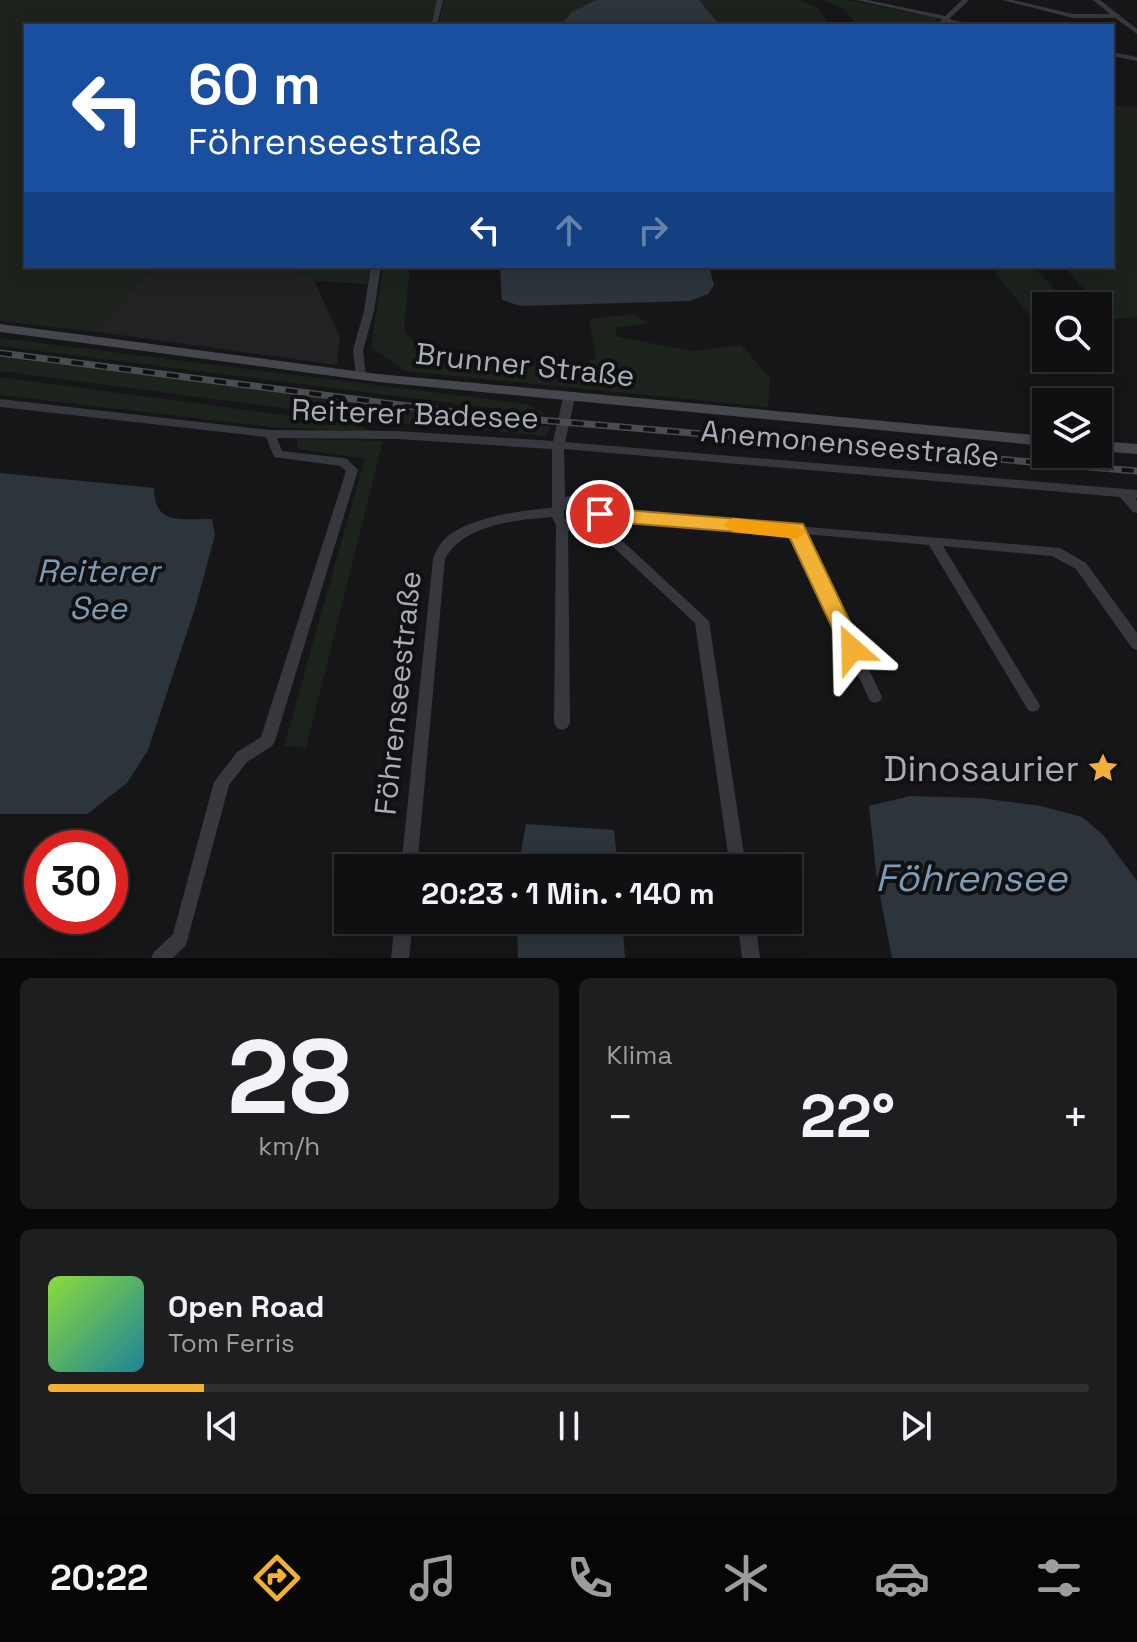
<!DOCTYPE html>
<html lang="de">
<head>
<meta charset="utf-8">
<style>
  :root { --surface:#101012; --page:#1e1e20; --text:#f1f3f6; --muted:#9c9d9f; --line:#303032; --accent:#f2b134 }
  body { margin:0; font-family:"Space Grotesk",sans-serif; background:var(--page); color:var(--text); height:100vh; display:flex; flex-direction:column; font-size:30px; white-space:nowrap }
  * { box-sizing:border-box; margin:0 }
  p { font-size:26px; color:var(--muted) }
  .icon { flex:none; width:44px; height:44px; fill:none; stroke:currentColor; stroke-width:2; stroke-linecap:round; stroke-linejoin:round }
  .map { position:relative; height:958px; overflow:hidden }
  .side { display:flex; flex-direction:column; gap:20px; padding:20px; background:#09090a; flex:1 }
  .side>* { flex:none }
  .guide { position:absolute; left:24px; top:24px; width:1090px; height:244px; border-radius:0px; box-shadow:0 4px 20px #0003,0 0 0 2px var(--line); background:#1a4fa0; color:#fff; overflow:hidden }
  .fabs { position:absolute; left:1032px; top:292px; display:grid; gap:16px }
  .fabs a { display:grid; place-items:center; width:80px; height:80px; border-radius:0px; background:var(--surface); box-shadow:0 4px 20px #0003,0 0 0 2px var(--line); font-size:40px }
  .speed { position:absolute; left:24px; top:830px; display:flex; gap:16px; font-size:40px; font-weight:700; text-align:center }
  .speed>* { display:grid; place-content:center; width:104px; height:104px; border-radius:50%; background:var(--surface); box-shadow:0 4px 20px #0003,0 0 0 2px var(--line); line-height:1 }
  .speed .limit { border:12px solid #d22; background:#fff; color:#111 }
  .pin { position:absolute; display:grid; place-items:center; width:68px; height:68px; color:#fff; margin:-34px; border:4px solid #fff; border-radius:50%; box-shadow:0 2px 8px #0007 }
  .me { position:absolute; width:88px; margin:-44px; rotate:335deg; stroke-linejoin:round; filter:drop-shadow(0 0 6px #0008) }
  .turn { display:flex; align-items:center; gap:28px; height:168px; padding:0 32px; font-size:36px }
  .turn .icon { width:104px; height:104px; stroke-width:2.5 }
  .turn b { display:block; font-size:56px; line-height:68px }
  .lanes { display:flex; align-items:center; height:76px; padding:0 32px; background:#0003; justify-content:center; gap:40px; direction:ltr }
  .lanes .off { opacity:.35 }
  .big { font-size:60px; font-weight:700; line-height:1.1 }
  .side .card { flex:1; display:flex; flex-direction:column; justify-content:center; gap:12px; min-width:0; padding:0 28px; border-radius:12px; background:var(--page) }
  .side .dial { align-items:center; gap:0 }
  .dial b { font-size:104px; line-height:1 }
  .song { display:flex; align-items:center; gap:24px }
  .cover { width:96px; height:96px; border-radius:12px; background:linear-gradient(135deg,hsl(90 70% 55%),hsl(190 70% 35%)) }
  .played { height:8px; border-radius:4px; background:linear-gradient(90deg,var(--accent) 15%,var(--line) 15%) }
  .keys { display:flex; justify-content:space-around; direction:ltr }
  .heat { display:flex; justify-content:space-between; align-items:center; font-size:44px; direction:ltr }
  .side .tiles { flex:1; display:grid; gap:20px; grid-template-columns:1fr 1fr }
  .card:last-child { grid-column:span 2 }
  .trip { position:absolute; left:334px; top:854px; width:468px; height:80px; border-radius:0px; background:var(--surface); box-shadow:0 4px 20px #0003,0 0 0 2px var(--line); font-weight:700; line-height:80px; text-align:center }
  .menu { display:flex; height:128px; justify-content:space-around; align-items:center; background:#060607; color:var(--muted) }
  .menu .icon { width:56px; height:56px }
  .menu .on { color:var(--accent) }
  .menu b { font-size:36px; color:var(--text) }
  .map>svg:first-child { display:block }
  .built { fill:#222225 }
  .green { fill:#1c231d }
  .water { fill:#2c353c }
  .lines { fill:none; stroke-linecap:round; stroke-linejoin:round }
  .minor { fill:#37383d; fill-rule:evenodd }
  .secondary { fill:#45474d; fill-rule:evenodd }
  .rail-far1-casing { stroke:#4a4c52; stroke-width:5 }
  .rail-casing { stroke:#4a4c52; stroke-width:7 }
  .rail-far1 { stroke:#111113; stroke-width:3; stroke-dasharray:9; stroke-linecap:butt }
  .rail { stroke:#111113; stroke-width:4; stroke-dasharray:12; stroke-linecap:butt }
  .route { fill:#f2b134; stroke:#9d7322; stroke-width:2 }
  .slow { fill:#f59e0b }
  .labels { text-anchor:middle; stroke-width:8; stroke-linejoin:round; paint-order:stroke }
  .street-label { font-size:30px; fill:#a8adb8; stroke:#111113 }
  .water-label { font-size:32px; font-style:italic; fill:#7f9bb3; stroke:#111113 }
  .near-poi-label { font-size:36px; fill:#a8adb8; stroke:#111113; text-anchor:end }
  .near-water-label { font-size:38px; font-style:italic; fill:#7f9bb3; stroke:#111113 }
</style>
</head>
<body>
<div class="map">
<svg width="1137" height="958" viewBox="0 0 1137 958">
  <rect width="100%" height="100%" fill="#161618"/>
  <path class="built" d="M154,266H292L314,281L340,337L337,365L90,331Z"/>
  <g class="green">
    <path d="M0,0H438L430,26H26V266H154L90,331L0,321Z"/>
    <path d="M444,0H800L818,8L831,26H438Z"/>
    <path d="M823,0H847L938,18L930,26H858L844,9Z"/>
    <path d="M1112,106L1137,107V317L1112,319L1063,266H1112Z"/>
    <path d="M292,266H371L367,284L314,281Z"/>
    <path d="M383,266H410L404,330L430,361L573,367L596,358L589,319L633,314L648,323L616,328L617,337L693,351L741,345L770,378L768,407L405,371L371,347Z"/>
    <path d="M990,266H1034L1069,306H1046V336Z"/>
    <path d="M0,338L527,404L546,415L0,346Z"/>
    <path d="M0,357L552,427L545,436L381,421L0,371Z"/>
    <path d="M0,377L351,424L377,432L271,427L0,395Z"/>
    <path d="M297,439L383,441L306,747L284,746L365,458L298,449Z"/>
  </g>
  <g class="water">
    <path d="M597,0H699L720,26H560L572,12Z"/>
    <path d="M500,266H709L714,285L708,294L690,301L521,306L502,300Z"/>
    <path d="M0,473L154,488C154,527 183,518 212,519L215,535L196,605L148,750L127,783L87,814H0Z"/>
    <path d="M910,796L980,798L1041,806L1082,817L1103,835L1137,881V958H892L877,880L869,806Z"/>
    <path d="M526,824L614,830L618,868H518Z"/>
    <path d="M517,920H622L625,958H518Z"/>
  </g>
  <g class="lines">
    <g class="minor">
      <path d="M437,0H443L437,26H431Z"/>
      <path d="M856,0H868L945,16L962,0H969L949,19L979,26H966L946,22L942,26H935L942,19Z"/>
      <path d="M1002,0H1013L1073,14H1110L1093,0H1100L1137,29V34L1115,18H1073Z"/>
      <path d="M1112,52L1137,57V61L1112,56Z"/>
      <path d="M371,266H381L374,311L363,350L366,376L361,379L356,376L353,350L364,311Z"/>
      <path d="M569,394L575,398L565,442L1137,490V498H1135L1137,501V513L1133,512L1120,497L564,449L565,497C581,493 586,495 600,502L603,510L1060,548L1086,563L1137,633V650L1132,648L1076,569L1052,556L943,546L1038,702L1040,706L1038,710L1033,712L1028,710L929,545L805,534L882,697L880,701L875,703L870,701L792,533L604,519L602,522L709,621L746,868H730L695,623L594,529L579,533L568,531L570,723L567,728L562,730L557,728L554,723L556,525L552,517C517,520 463,524 445,559L417,868H401L433,559C436,551 440,543 447,537C470,517 523,510 552,508V449L397,439L277,438L282,451L343,458L347,459L358,470L275,741L272,746L247,762L229,785L186,945L173,958H151L154,952L173,934L214,782L237,752L261,737L346,471L340,466L274,457L266,437L0,407V399L270,430L397,431L553,441L563,398ZM580,503L590,507L592,518C582,526 574,526 564,518V510L572,504Z"/>
      <path d="M395,920H413L409,958H391Z"/>
      <path d="M737,920H755L760,958H742Z"/>
    </g>
    <g class="secondary">
      <path d="M0,324L378,374L1046,436V446L378,382L0,332Z"/>
      <path d="M1098,441L1137,444V454L1098,451Z"/>
    </g>
    <g class="rail-far1-casing">
      <path id="rail-far1" d="M0,353L9,354"/>
    </g>
    <g class="rail-casing">
      <path id="rail" d="M0,353L469,414L1137,471"/>
    </g>
    <use href="#rail-far1" class="rail-far1"/>
    <use href="#rail" class="rail"/>
  </g>
  <path class="route" d="M600,508L803,524L863,649L860,655L852,657L845,655L789,536L600,521L590,514Z"/>
  <path class="slow" d="M733,518L797,525L807,532L797,539L733,532L723,525Z"/>
  <defs>
    <g id="sight-bare" transform="scale(2.4)"><path d="M0-6L1.8-2.2L6-1.7L2.9 1.2L3.7 5.4L0 3.3L-3.7 5.4L-2.9 1.2L-6-1.7L-1.8-2.2Z" fill="#f2b134" stroke="#111113" stroke-width="2.5" paint-order="stroke"/></g>
  </defs>
  <g fill-rule="evenodd">
    <use href="#sight-bare" x="1103" y="768"/>
  </g>
  <g class="labels">
    <g class="street-label">
      <text transform="translate(525 365) rotate(6)" y="10">Brunner Straße</text>
      <text transform="translate(415 414) rotate(2)" y="10">Reiterer Badesee</text>
      <text transform="translate(850 444) rotate(5)" y="10">Anemonenseestraße</text>
      <text transform="translate(398 693) rotate(-84)" y="10">Föhrenseestraße</text>
    </g>
    <g class="water-label">
      <text x="98" y="582">Reiterer<tspan x="98" dy="37">See</tspan></text>
    </g>
    <g class="near-poi-label">
      <text x="1079" y="781">Dinosaurier</text>
    </g>
    <g class="near-water-label">
      <text x="971" y="891">Föhrensee</text>
    </g>
  </g>
</svg>
<div class="fabs">
<a><svg class="icon" aria-label="search" viewBox="0 0 24 24"><circle cx="10" cy="10" r="6"/><path d="M15 15l6 6"/></svg></a>
<a><svg class="icon" aria-label="layers" viewBox="0 0 24 24"><path d="M12 4l9 5-9 5-9-5zM3 14l9 5 9-5"/></svg></a>
</div>
<div class="speed"><div class="limit">30</div></div>
<div class="pin" style="left:600px;top:514px;background:#d93025"><svg class="icon" aria-label="arrive" viewBox="0 0 24 24"><path d="M6 21V4h12l-3 4 3 4H6"/></svg></div>
<svg class="me" style="left:852px;top:649px" viewBox="-20 -20 40 40"><path d="M0-17L14 15 0 8-14 15z" fill="#f2b134" stroke="#fff" stroke-width="4"/></svg>
<div class="trip">20:23 · 1 Min. · 140 m</div>
<div class="guide">
<div class="turn"><svg class="icon" aria-label="left" viewBox="0 0 24 24"><path d="M17 20v-9H6M10 6l-5 5 5 5"/></svg><div><b>60 m</b>Föhrenseestraße</div></div>
<div class="lanes"><svg class="icon" aria-label="left" viewBox="0 0 24 24"><path d="M17 20v-9H6M10 6l-5 5 5 5"/></svg><svg class="icon off" aria-label="ahead" viewBox="0 0 24 24"><path d="M12 20V5M6 11l6-6 6 6"/></svg><svg class="icon off" aria-label="right" viewBox="0 0 24 24"><path d="M7 20v-9h11M14 6l5 5-5 5"/></svg></div>
</div>
</div>
<section class="side">
<div class="tiles">
<div class="card dial"><b>28</b><p>km/h</p></div>
<div class="card"><p>Klima</p>
<div class="heat"><a>−</a><b class="big">22°</b><a>+</a></div>
</div>
<div class="card">
<div class="song"><i class="cover"></i><div><b>Open Road</b><p>Tom Ferris</p></div></div>
<div class="played"></div>
<div class="keys"><svg class="icon" aria-label="previous" viewBox="0 0 24 24"><path d="M18 5L8 12l10 7zM5 5v14"/></svg><svg class="icon" aria-label="pause" viewBox="0 0 24 24"><path d="M8 5v14M16 5v14"/></svg><svg class="icon" aria-label="next" viewBox="0 0 24 24"><path d="M6 5l10 7-10 7zM19 5v14"/></svg></div>
</div>
</div>
</section>
<nav class="menu">
<b>20:22</b>
<svg class="icon on" aria-label="directions" viewBox="0 0 24 24"><path d="M12 3l9 9-9 9-9-9zM9 14v-3h6M13 9l2 2-2 2"/></svg>
<svg class="icon" aria-label="music" viewBox="0 0 24 24"><path d="M9 18V5l10-2v13"/><circle cx="6" cy="18" r="3"/><circle cx="16" cy="16" r="3"/></svg>
<svg class="icon" aria-label="phone" viewBox="0 0 24 24"><path d="M5 4h4l2 5-3 2q2 4 5 5l2-3 5 2v4C11 20 4 13 5 4z"/></svg>
<svg class="icon" aria-label="climate" viewBox="0 0 24 24"><path d="M12 3v18M4 7l16 10M4 17L20 7"/></svg>
<svg class="icon" aria-label="car" viewBox="0 0 24 24"><path d="M5 17H2v-5l4-1 3-4h7l3 4 3 1v5h-3M9 17h6M6 11h13"/><circle cx="7" cy="17" r="2"/><circle cx="17" cy="17" r="2"/></svg>
<svg class="icon" aria-label="filters" viewBox="0 0 24 24"><path d="M4 7h16M4 17h16"/><circle cx="9" cy="7" r="2"/><circle cx="15" cy="17" r="2"/></svg>
</nav>
</body>
</html>
